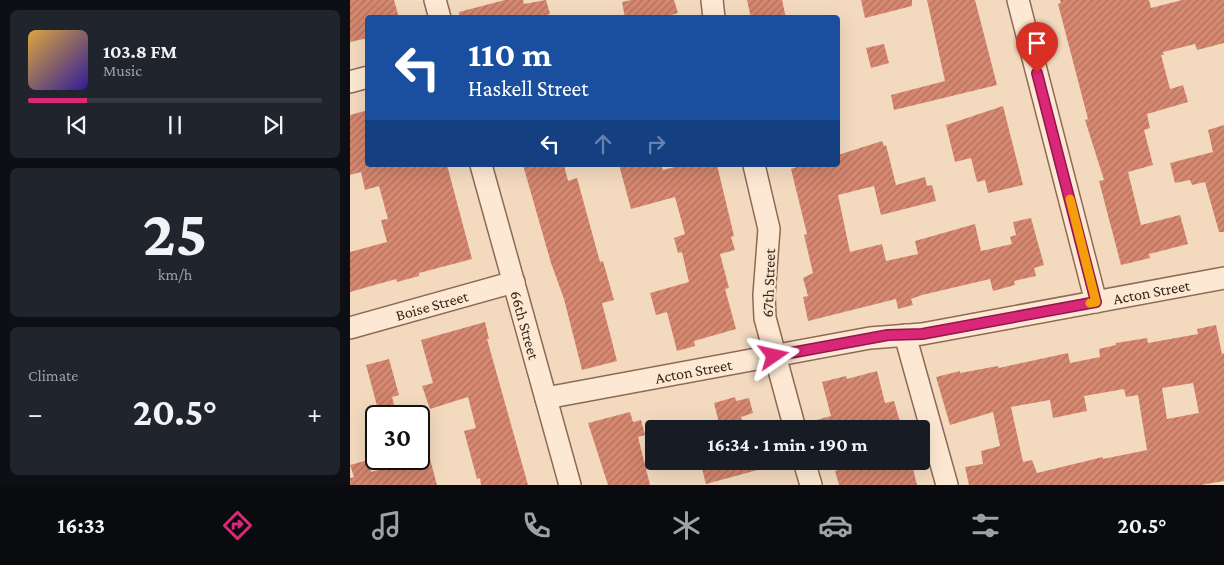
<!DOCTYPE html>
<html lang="en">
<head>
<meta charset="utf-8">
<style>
  :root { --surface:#171b24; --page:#20242c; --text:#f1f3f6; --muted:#9ea1a6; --line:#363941; --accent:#db2777 }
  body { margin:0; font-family:"Crimson Pro",serif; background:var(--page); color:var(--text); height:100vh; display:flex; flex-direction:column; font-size:19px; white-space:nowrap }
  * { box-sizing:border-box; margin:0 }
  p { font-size:16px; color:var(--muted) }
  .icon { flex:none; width:28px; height:28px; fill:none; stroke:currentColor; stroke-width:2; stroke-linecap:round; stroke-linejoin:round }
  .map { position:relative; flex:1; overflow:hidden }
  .sheet { display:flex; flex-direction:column; gap:10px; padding:10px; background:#0d0f14; width:350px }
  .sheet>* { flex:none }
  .guide { position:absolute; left:15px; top:15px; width:475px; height:152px; border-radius:5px; box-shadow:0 5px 20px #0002; background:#1a4fa0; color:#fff; overflow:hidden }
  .speed { position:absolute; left:15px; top:405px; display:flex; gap:10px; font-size:25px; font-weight:700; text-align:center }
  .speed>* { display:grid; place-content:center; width:65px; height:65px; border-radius:50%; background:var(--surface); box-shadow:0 5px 20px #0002; line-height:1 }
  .speed .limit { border:2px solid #111; border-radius:8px; background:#fff; color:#111 }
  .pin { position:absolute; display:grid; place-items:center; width:42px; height:42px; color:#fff; margin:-51px -21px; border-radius:50% 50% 50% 0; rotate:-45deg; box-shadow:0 0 5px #0007 }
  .pin .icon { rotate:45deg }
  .me { position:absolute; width:55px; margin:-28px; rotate:79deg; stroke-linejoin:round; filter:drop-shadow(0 0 4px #0008) }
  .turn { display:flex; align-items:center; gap:18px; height:105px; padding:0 20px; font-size:22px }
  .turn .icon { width:65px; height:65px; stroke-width:2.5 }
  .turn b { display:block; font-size:35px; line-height:42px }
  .lanes { display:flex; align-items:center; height:48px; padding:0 20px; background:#0003; justify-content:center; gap:25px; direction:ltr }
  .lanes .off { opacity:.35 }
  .big { font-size:38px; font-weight:700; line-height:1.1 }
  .sheet .card { flex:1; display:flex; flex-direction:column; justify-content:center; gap:8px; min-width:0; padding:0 18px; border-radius:8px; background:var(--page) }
  .sheet .dial { align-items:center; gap:0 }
  .dial b { font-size:65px; line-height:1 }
  .song { display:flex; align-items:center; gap:15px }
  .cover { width:60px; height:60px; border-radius:8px; background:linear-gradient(135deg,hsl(40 70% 55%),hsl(250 70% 35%)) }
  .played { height:5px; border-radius:2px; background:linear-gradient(90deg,var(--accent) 20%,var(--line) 20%) }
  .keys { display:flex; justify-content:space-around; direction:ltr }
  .heat { display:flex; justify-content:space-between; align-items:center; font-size:28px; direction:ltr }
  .trip { position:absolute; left:295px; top:420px; width:285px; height:50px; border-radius:5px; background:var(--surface); box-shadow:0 5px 20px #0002; font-weight:700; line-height:50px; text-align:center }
  .menu { display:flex; height:80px; justify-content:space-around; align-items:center; background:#090b0e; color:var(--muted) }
  .menu .icon { width:35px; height:35px }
  .menu .active { color:var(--accent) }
  .menu b { font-size:22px; color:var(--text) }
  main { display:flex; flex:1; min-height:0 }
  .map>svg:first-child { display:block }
  .building { fill:url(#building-hatch); fill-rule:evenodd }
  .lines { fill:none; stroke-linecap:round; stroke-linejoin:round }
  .street-casing { stroke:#8e6955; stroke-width:24 }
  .street { stroke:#fde9d3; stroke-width:21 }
  .route-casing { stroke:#8e194d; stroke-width:12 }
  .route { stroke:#db2777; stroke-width:9 }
  .slow { stroke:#f59e0b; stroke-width:9 }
  .labels { text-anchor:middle; stroke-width:4.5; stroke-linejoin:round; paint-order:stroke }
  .street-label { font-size:16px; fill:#3c251b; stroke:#f9e6d0 }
</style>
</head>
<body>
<main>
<section class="sheet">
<div class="card">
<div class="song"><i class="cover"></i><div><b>103.8 FM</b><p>Music</p></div></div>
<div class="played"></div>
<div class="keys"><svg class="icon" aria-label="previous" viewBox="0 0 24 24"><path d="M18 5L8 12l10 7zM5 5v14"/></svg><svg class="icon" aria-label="pause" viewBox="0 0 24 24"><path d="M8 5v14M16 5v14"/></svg><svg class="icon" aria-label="next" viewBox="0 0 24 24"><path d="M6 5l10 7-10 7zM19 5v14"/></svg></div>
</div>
<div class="card dial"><b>25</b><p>km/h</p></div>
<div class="card"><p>Climate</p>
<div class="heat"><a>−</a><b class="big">20.5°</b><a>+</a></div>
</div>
</section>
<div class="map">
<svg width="874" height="485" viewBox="0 0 874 485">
  <defs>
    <pattern id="building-hatch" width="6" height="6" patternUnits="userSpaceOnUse" patternTransform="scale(1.25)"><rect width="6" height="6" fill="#d68870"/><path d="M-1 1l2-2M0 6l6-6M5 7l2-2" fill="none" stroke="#af6f5b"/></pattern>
  </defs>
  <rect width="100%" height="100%" fill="#f3dabf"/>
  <g class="building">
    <path d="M0,0H44L49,18H18V38L0,42Z"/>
    <path d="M155,0H173L174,4L196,0L200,14L185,18H109V12Z"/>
    <path d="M281,0H324L328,13L310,18H275L272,2Z"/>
    <path d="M397,0H432L436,18H401Z"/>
    <path d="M511,0H562V6L515,18Z"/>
    <path d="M577,0H625L647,85L544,110L541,95L595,81Z"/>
    <path d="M710,0H799L801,8L832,0H874V43L847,50L845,44L813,52L814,55H811L820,89L833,85L838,102L797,114L800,128L794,130L803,165L778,172L791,225L830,215L838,244L799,254L800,258L771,265L749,181L754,180L735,120L738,119L708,4L711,3Z"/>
    <path d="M534,44L539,63L521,68L516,48Z"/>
    <path d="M653,106L673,185L638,193L635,180L627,182L621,158L605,162L596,125Z"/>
    <path d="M18,110V165H97L122,259L69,273V276L47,282L46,279L0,292V252L37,242L31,220L38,219L29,186L15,190L11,172L0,175V115Z"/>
    <path d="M874,125V232H869L855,182L842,185L840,180L825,183L820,163L863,152L858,130Z"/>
    <path d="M532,141L534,146L536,145L546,185L575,177L577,186L582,185L586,201L531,215L524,186L488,195L500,252L532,244L536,261L568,254L565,241L625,224L631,251L662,244L660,237L666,235L663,222L681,218L694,265L684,268L686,276L664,281L665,285L643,291L640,279L572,295L561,299L563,305L548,309L546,299L458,321L453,297L458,296L453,278L463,273L454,235L457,234L441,169L452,165H488V155Z"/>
    <path d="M173,165H214L218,181L227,178L250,262L253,261L264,300L252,303L267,361L232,370L214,299L201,263Z"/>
    <path d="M269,165H311L313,170L332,165H367L384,236L381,237L385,250L370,254L379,288L375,289L386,329L344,341L345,346L327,351L317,312L306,315L300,293L339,282L332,252L328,253L324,238L335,234L325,197L281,209Z"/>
    <path d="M135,322L139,339H137L178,485H131L130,478L127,479L114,431L126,428L118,397L80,409L72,386L83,383L71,340Z"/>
    <path d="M866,325L872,354L874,353V481L851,485H619L615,467L633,464L631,451L650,446L643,412L600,425L586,377L610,371V373L648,366L649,368L718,353L720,363L750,357L749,349L766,345V343L797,338L798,343L848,334L847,329ZM843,383L849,413L817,419L812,388ZM774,389L776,397L788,395L797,450L753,459V457L687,473L682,460L673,462L661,407L700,400L703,418L737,411L734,396Z"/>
    <path d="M39,359L49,395L42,397L45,408L29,413L16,365Z"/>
    <path d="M527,371L535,403L544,401L552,429H457L456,423L481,416L472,382L496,376L497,379Z"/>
    <path d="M385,397L386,401L399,398L403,413L391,417L392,421L370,427L364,403Z"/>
    <path d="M280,412L283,422L291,420L295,435L288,437L300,485H258L238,423Z"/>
    <path d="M49,459H80L87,485H0V478L4,477L0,465L18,460L21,472L51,464Z"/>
    <path d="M350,461H421L422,466L356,484Z"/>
    <path d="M520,461H561L567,485H489L485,471Z"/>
  </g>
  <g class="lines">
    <g class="street-casing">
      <g id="street">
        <path d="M85,0L90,18"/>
        <path d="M362,0L364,18"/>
        <path d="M668,0L746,302"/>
        <path d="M0,82L18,77"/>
        <path id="s1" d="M131,165L220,485"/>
        <path d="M404,165L419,229L414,295L415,318L445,429"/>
        <path id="s2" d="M0,328L164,282"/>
        <path d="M555,335L597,485"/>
        <path id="s3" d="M196,398L520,338L572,334L874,278"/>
        <path d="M454,461L461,485"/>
      </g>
    </g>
    <use href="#street" class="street"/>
  </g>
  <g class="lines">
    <g class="route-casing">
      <path id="route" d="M424,356L538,335L572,334L746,302L687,73"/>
    </g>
    <use href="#route" class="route"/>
    <path class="slow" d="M720,199L746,302L740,303"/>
  </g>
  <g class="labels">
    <g class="street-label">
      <text transform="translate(418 283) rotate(-88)" y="6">67th Street</text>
      <text dy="6" stroke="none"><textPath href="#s3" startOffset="615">Acton Street</textPath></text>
      <text dy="6" stroke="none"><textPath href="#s2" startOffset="85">Boise Street</textPath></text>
      <text dy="6" stroke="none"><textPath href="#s1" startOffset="166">66th Street</textPath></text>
      <text dy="6" stroke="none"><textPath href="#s3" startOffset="150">Acton Street</textPath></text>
    </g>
  </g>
</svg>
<div class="speed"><div class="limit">30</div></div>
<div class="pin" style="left:687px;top:73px;background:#d93025"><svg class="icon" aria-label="arrive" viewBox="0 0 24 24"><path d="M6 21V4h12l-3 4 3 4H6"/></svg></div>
<svg class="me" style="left:424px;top:356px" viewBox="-20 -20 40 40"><path d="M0-17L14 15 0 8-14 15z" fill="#db2777" stroke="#fff" stroke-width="4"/></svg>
<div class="trip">16:34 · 1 min · 190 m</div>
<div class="guide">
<div class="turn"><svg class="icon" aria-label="left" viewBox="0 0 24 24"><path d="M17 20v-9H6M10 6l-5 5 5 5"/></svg><div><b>110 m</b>Haskell Street</div></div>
<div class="lanes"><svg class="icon" aria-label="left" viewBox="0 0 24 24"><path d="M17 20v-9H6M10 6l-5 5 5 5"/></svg><svg class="icon off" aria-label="ahead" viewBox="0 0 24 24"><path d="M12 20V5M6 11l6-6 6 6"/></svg><svg class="icon off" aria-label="right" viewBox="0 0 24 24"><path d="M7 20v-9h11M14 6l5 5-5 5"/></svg></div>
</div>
</div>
</main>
<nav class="menu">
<b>16:33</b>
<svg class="icon active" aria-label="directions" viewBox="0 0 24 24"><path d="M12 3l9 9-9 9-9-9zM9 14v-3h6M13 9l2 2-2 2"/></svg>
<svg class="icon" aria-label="music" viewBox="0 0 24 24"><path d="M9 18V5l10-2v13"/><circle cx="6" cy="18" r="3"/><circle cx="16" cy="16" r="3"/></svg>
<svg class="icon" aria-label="phone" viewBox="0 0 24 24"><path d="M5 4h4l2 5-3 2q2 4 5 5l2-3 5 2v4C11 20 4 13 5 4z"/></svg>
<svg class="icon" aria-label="climate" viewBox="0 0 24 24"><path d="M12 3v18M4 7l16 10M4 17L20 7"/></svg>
<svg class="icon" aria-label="car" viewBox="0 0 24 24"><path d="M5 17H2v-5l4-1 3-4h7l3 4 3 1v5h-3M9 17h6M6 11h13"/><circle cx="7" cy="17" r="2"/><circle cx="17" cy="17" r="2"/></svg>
<svg class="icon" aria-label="filters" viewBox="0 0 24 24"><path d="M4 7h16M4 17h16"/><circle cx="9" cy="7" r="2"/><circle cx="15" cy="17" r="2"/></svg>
<b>20.5°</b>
</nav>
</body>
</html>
